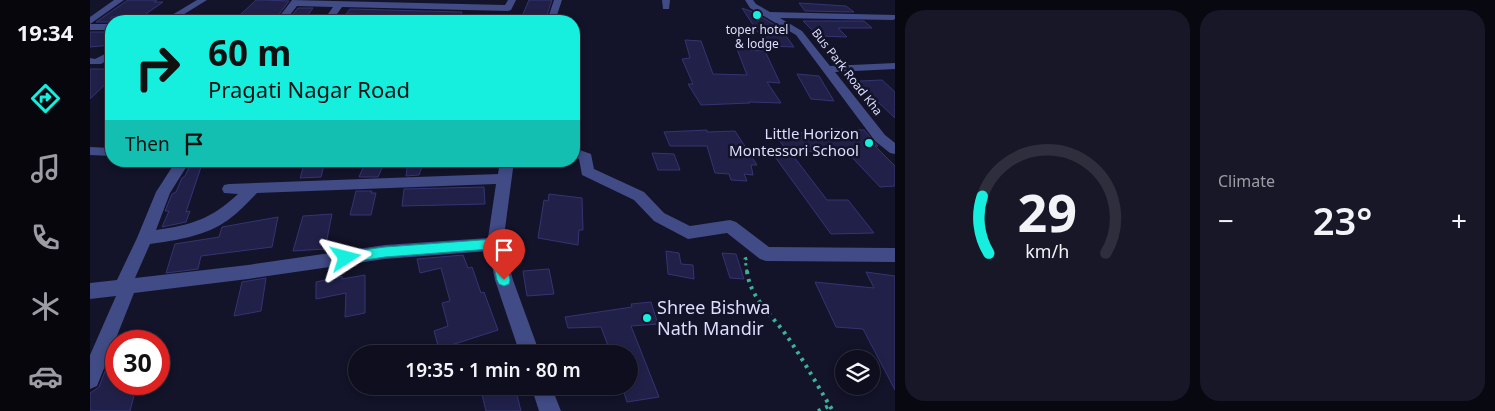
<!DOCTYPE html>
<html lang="en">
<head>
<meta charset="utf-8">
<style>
  :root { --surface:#0e0e1f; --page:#171728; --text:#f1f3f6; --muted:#9b9ca4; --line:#2e2e3d; --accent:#17efde }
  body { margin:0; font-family:"Noto Sans",sans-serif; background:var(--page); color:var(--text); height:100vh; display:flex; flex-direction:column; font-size:19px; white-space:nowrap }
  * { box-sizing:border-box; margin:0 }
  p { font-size:16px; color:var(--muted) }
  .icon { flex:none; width:28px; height:28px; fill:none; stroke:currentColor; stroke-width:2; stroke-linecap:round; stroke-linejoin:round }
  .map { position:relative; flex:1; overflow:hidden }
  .details { display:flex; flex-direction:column; gap:10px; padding:10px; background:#080811; width:600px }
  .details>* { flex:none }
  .top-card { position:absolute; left:15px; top:15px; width:475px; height:152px; border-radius:20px; box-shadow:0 2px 8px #0003,0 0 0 1px var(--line); background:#17efde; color:#111; overflow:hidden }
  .controls { position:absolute; left:745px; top:350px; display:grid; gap:10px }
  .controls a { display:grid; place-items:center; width:45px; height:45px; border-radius:50%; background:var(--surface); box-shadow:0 2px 8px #0003,0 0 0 1px var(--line); font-size:25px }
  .speed { position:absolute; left:15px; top:330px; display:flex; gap:10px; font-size:25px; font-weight:700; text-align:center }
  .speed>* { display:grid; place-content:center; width:65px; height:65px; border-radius:50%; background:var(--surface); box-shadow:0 2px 8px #0003,0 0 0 1px var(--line); line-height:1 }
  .speed .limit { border:8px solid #d22; background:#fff; color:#111 }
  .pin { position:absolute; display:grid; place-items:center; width:42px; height:42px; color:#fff; margin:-51px -21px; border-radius:50% 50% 50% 0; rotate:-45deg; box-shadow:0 0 5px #0007 }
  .pin .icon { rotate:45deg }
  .me { position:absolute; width:55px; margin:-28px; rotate:81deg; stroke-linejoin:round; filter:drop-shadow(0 0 4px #0008) }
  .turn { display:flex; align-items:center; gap:18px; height:105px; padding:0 20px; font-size:22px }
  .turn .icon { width:65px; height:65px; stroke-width:2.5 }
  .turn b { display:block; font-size:35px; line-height:42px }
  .then { display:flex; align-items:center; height:48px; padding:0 20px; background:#0003; gap:10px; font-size:19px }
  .big { font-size:38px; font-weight:600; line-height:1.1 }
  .details .card { flex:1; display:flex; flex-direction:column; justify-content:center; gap:8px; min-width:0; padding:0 18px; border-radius:20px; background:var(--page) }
  .details .dial { align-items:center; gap:0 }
  .dial svg { height:130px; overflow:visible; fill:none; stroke:var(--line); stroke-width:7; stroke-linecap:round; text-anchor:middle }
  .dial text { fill:var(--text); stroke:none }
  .heat { display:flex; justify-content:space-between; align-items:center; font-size:28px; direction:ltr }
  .details .tiles { flex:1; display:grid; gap:10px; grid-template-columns:repeat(2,1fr) }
  .trip { position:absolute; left:258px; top:345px; width:290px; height:50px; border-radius:25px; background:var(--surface); box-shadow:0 2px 8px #0003,0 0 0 1px var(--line); font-weight:600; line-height:50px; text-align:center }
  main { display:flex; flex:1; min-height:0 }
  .tabs { display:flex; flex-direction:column; width:90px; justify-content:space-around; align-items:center; background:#06060c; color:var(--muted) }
  .tabs .icon { width:35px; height:35px }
  .tabs .selected { color:var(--accent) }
  .tabs b { font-size:22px; color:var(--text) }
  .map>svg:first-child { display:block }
  .building { fill:#212049; stroke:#353473 }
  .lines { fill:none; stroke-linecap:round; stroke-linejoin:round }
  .path-far1 { stroke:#39b497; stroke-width:3; stroke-dasharray:2.5 4; stroke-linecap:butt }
  .path { stroke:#39b497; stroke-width:4; stroke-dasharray:3 5; stroke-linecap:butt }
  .minor { fill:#414b85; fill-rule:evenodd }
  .route { fill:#17efde; stroke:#0f9b90 }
  .poi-dot { fill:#17efde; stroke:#131329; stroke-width:2 }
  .labels { text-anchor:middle; stroke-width:5; stroke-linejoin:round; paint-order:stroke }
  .far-poi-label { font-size:12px; fill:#dddffd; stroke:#131329 }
  .far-street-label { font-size:12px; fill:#dddffd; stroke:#131329 }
  .poi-label { font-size:15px; fill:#dddffd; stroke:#131329; text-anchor:end }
  .near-poi-label { font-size:18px; fill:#dddffd; stroke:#131329; text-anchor:start }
</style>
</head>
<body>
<main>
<nav class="tabs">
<b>19:34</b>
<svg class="icon selected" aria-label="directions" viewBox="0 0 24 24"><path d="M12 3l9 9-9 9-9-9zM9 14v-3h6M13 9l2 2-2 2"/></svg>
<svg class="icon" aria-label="music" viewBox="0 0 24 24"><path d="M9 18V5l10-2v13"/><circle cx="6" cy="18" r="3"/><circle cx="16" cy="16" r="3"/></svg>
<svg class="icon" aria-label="phone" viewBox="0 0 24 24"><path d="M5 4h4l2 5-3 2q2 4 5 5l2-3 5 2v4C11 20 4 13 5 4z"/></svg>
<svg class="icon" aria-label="climate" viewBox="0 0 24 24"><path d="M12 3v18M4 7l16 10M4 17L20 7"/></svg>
<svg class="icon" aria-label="car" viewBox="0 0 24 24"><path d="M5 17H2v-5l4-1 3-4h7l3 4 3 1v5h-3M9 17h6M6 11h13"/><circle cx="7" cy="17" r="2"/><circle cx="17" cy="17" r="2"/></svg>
</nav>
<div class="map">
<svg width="805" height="411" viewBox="0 0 805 411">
  <rect width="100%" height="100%" fill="#131329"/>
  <g class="building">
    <path d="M38,0H67L64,2H73L53,16L21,17V22H6Z"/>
    <path d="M166,0H175L199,1L184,21H163L167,18L149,16Z"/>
    <path d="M439,0H462L455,21H430Z"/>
    <path d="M709,3L756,6L764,12L715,11Z"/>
    <path d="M208,8H223L213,21H197Z"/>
    <path d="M652,8L663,12L690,28L704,47L677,46Z"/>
    <path d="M260,9L372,12L369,18L347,17L346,21H327L329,16L302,15L300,21H284L287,15L256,14Z"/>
    <path d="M713,21H774L782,28H748L757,37L728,36Z"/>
    <path d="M0,32H21V45L0,47Z"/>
    <path d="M595,40L611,41L623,74L657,75L647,49L675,51L690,83L677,82L691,103L659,102L660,103L611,105L598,84H603L592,59L600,58Z"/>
    <path d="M0,69H21V79L0,99Z"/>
    <path d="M707,74L729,76L744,101L721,99Z"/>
    <path d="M792,80L805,92V118L768,83H772L770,81Z"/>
    <path d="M740,129L774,130L788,146H785L805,166V186L790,187L757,152L697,151L684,133L742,132Z"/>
    <path d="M617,130V132L645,131L667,165H661L663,175L654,174L657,181L641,180L639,174L625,173L617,146H580L574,132Z"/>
    <path d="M562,153L584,154L590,170H568Z"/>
    <path d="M701,153L737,200H758L784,233L741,234L683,154Z"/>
    <path d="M102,161H113L96,212L100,211L96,222L72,227L79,211H75L82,194L86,192L92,178L95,176Z"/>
    <path d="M215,161H235L231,177L210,178Z"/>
    <path d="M276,161H295L288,177H269Z"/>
    <path d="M318,161H334L329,175L316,176Z"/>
    <path d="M394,187L395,204L312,206L314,189Z"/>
    <path d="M266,191H282L281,193H286L281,215H260Z"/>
    <path d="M459,194L492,198L493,230H489L488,245L448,238L454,200L458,201Z"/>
    <path d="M242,214L235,249L203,251L213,216Z"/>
    <path d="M188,217L182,247L111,256L108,269L76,273L85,244L129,237L132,227Z"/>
    <path d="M576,251L589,253L591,264L603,265L604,279L578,274Z"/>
    <path d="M632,253L646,254L654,279L640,278Z"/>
    <path d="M373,255L378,268L382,267L391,293L394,292L408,330L349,349L344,331L358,326L352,303L360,301L351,268L330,273L327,259Z"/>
    <path d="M459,269L464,294L437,296L433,271Z"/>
    <path d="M776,272L805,276V390L773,329L746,327L725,282L784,288Z"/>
    <path d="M275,275V313L255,317L256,293L226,299V282L252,276V279Z"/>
    <path d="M176,278L171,311L144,316L152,282Z"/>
    <path d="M561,302L568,324L541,326L569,397L537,402L532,386H539V354H521L511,327L478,328L475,317L542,307L541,304Z"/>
    <path d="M26,364V384H47L40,411H0V393L9,387L17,366Z"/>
    <path d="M425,387L431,411H396L392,395Z"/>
  </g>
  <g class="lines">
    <path class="path-far1" d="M657,272L655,259L658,258"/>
    <g class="path">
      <path d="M657,271C660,297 679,312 694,332C712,357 727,385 743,411"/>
      <path d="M728,411L739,406"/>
    </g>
    <g class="minor">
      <path d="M24,0H34L0,24V17Z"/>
      <path d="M107,0H117L83,21H72Z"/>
      <path d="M202,0L415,5L418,0H426L421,10L418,11L252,7L242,21H233L243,7L207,6L195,21H186Z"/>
      <path d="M464,0H472L465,21H457Z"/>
      <path d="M572,0H580L579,9H573Z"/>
      <path d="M655,0H663L666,4L680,12L805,15V19L803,20L690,18L712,31L740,66L805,63V69L745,72L795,135L805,143V154L800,153L785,141L706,35L660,8Z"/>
      <rect x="0" y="24" width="21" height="6"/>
      <path d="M21,51V58L11,64H0V58L5,59Z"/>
      <path d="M0,147L21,148V156L0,155Z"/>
      <path d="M484,148L501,154L504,169L554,192L574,213L600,226L640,220L646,222L679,247L805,248V262L676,261L670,259L637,233L598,239L564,221L544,200L492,175L489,159L484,157Z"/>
      <path d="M86,161H100L80,193L66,230C102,225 121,219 148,194L134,193L132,189L134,185L139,184L408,174L410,161H424L413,244L423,280L450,354H430L405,280L399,251L295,259L158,279L44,293L7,386L0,389V355L26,296L0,299V283L27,280L47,238L66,192ZM406,184L398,238L295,245L158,265L45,278L60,244C88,240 116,236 138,220C149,212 158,202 167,193Z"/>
      <path d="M441,386H461L471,411H449Z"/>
    </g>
  </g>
  <path class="route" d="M405,239L409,240L411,244L420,280L419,284L414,286L409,284L407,280L400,249L295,257L256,263L251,261L249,258L251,254L256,252L295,247Z"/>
  <g class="poi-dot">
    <circle cx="667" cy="15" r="5"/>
    <circle cx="779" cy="143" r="5"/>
    <circle cx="557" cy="318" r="5"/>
  </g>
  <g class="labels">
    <g class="far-poi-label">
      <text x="667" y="34">toper hotel<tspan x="667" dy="14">&amp; lodge</tspan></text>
    </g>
    <g class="far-street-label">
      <text transform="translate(757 72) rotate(52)" y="4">Bus Park Road Kha</text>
    </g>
    <g class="poi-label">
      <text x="769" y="139">Little Horizon<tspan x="769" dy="17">Montessori School</tspan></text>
    </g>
    <g class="near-poi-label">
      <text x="567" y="314">Shree Bishwa<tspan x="567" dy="21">Nath Mandir</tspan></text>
    </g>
  </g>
</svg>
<div class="controls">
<a><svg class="icon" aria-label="layers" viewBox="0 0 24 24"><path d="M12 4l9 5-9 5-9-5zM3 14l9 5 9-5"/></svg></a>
</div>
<div class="speed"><div class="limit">30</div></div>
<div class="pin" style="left:414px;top:280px;background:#d93025"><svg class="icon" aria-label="arrive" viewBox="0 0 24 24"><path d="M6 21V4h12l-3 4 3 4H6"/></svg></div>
<svg class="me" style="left:256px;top:258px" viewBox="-20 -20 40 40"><path d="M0-17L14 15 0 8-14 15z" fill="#17efde" stroke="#fff" stroke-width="4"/></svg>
<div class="trip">19:35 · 1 min · 80 m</div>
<div class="top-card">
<div class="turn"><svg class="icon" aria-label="right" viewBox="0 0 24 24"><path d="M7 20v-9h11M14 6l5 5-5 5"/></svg><div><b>60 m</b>Pragati Nagar Road</div></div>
<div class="then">Then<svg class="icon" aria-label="arrive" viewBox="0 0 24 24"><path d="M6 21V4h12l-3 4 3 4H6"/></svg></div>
</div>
</div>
<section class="details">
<div class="tiles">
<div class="card dial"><svg viewBox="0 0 100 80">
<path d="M14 69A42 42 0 1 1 86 69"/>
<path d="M14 69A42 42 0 0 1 10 34" stroke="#17efde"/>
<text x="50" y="56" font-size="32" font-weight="700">29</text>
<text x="50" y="72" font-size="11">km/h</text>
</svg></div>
<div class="card"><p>Climate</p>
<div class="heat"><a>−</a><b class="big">23°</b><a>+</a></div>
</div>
</div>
</section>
</main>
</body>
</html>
